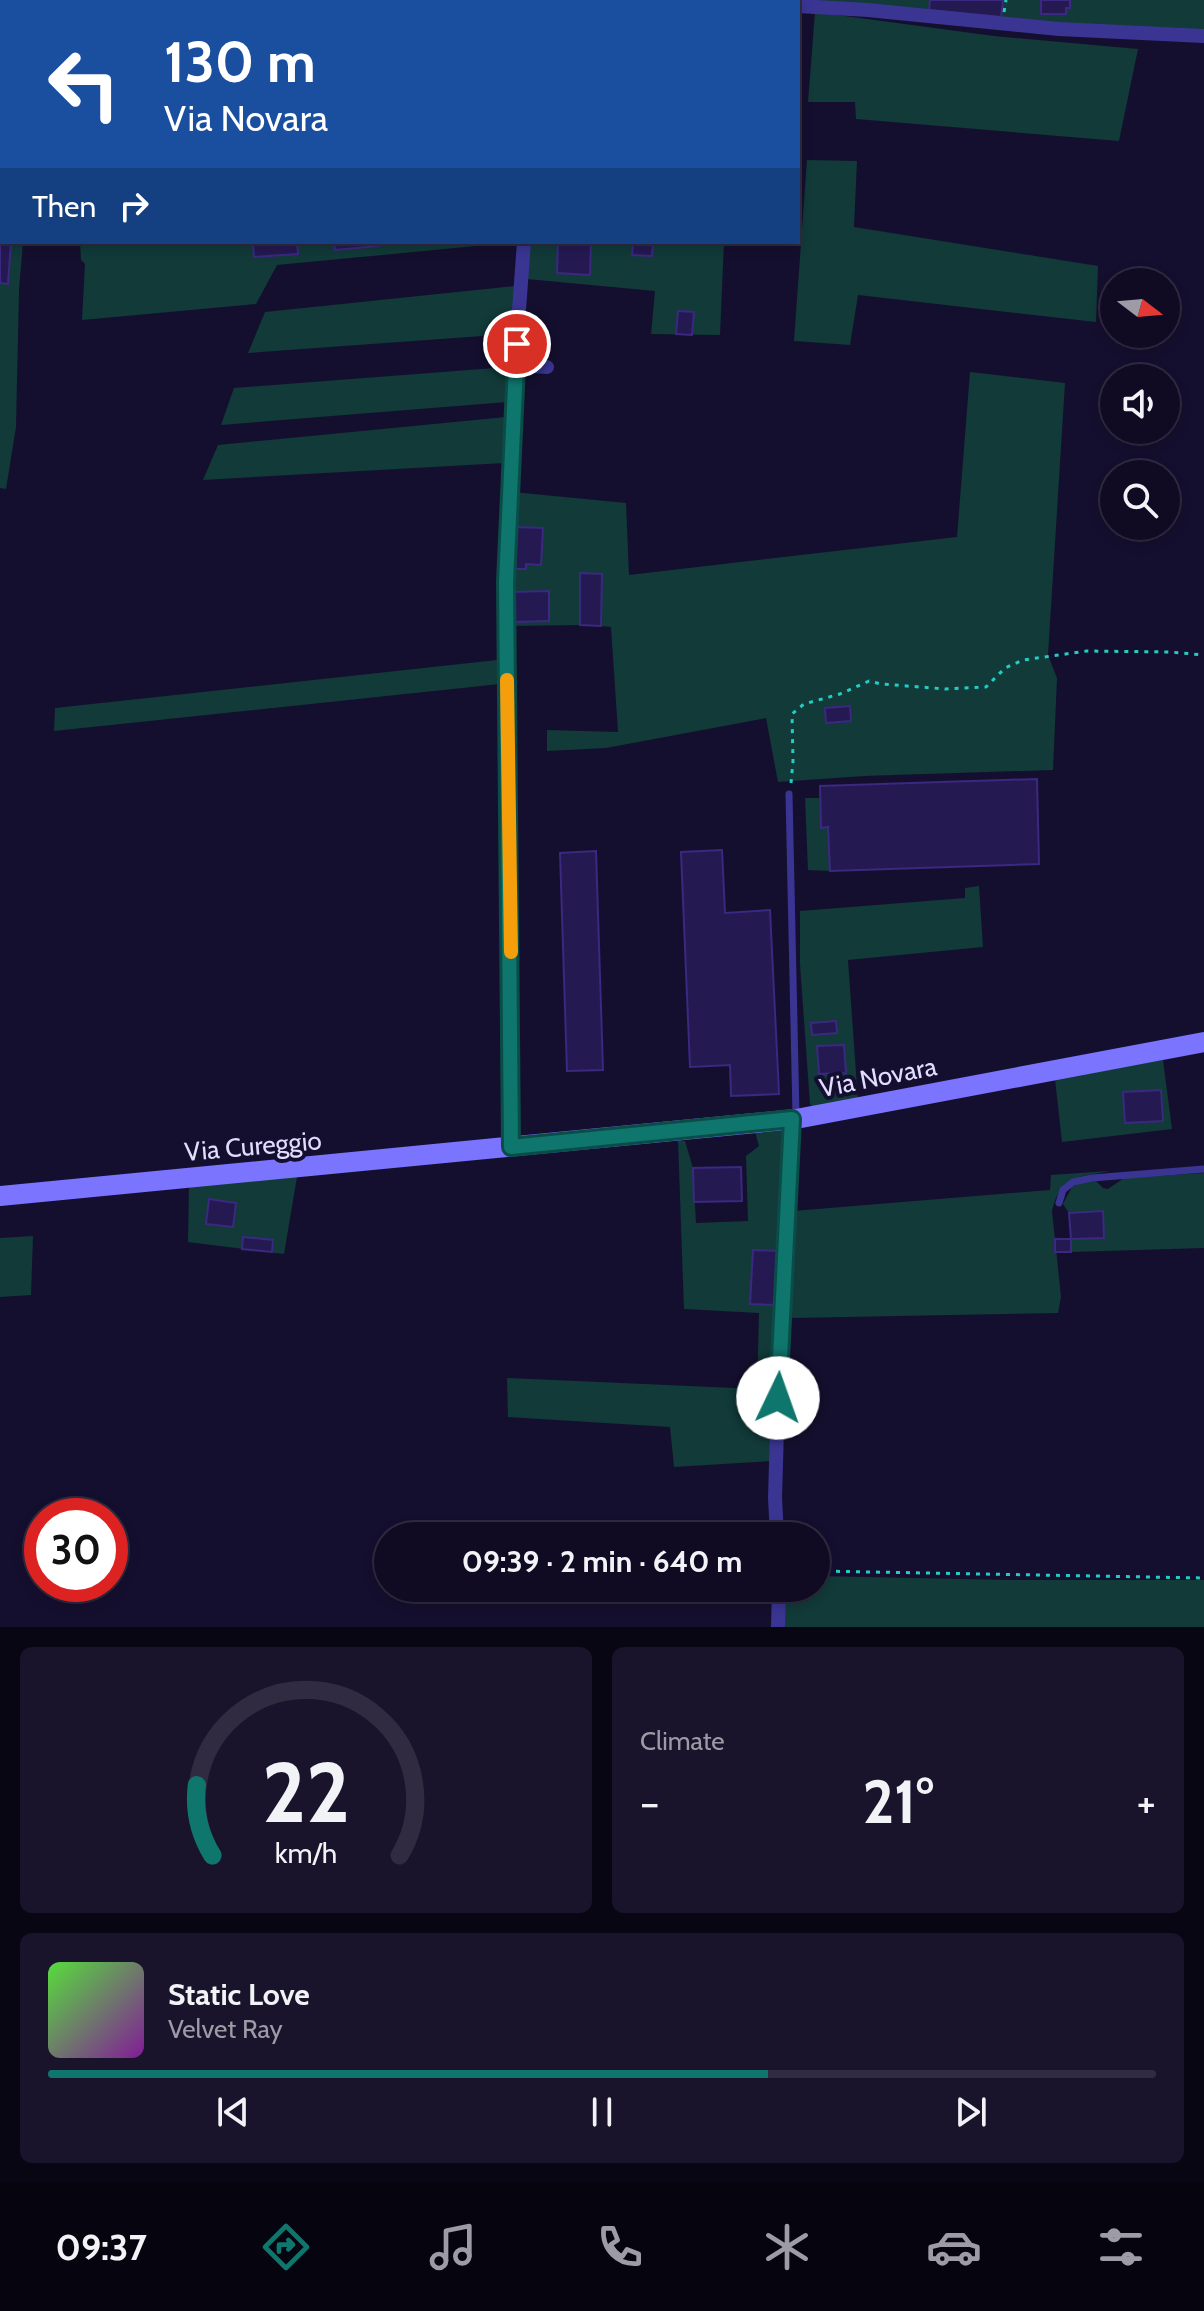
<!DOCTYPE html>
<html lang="en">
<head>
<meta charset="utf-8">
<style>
  :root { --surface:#100b23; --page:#19142b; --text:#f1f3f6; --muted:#9c9ba6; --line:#302b41; --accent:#0f766e }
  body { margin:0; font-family:Cabin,sans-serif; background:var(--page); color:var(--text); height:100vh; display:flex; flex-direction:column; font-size:30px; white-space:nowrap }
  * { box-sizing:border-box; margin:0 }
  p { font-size:26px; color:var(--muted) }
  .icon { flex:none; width:44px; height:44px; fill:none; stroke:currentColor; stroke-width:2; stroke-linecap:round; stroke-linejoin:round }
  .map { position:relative; height:1627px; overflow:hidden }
  .side { display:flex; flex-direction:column; gap:20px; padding:20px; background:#090613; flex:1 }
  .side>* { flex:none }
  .banner { position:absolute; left:0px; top:0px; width:800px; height:244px; box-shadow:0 4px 12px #0003,0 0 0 2px var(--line); background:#1a4fa0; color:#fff; overflow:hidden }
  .needle { width:52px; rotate:106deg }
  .buttons { position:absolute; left:1100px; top:268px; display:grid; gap:16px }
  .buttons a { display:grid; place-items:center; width:80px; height:80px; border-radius:50%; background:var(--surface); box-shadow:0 4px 12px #0003,0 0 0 2px var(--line); font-size:40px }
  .speed { position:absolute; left:24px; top:1498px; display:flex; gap:16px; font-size:40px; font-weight:700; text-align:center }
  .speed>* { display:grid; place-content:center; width:104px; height:104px; border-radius:50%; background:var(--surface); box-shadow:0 4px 12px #0003,0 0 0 2px var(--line); line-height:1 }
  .speed .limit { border:12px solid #d22; background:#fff; color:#111 }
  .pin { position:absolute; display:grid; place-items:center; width:68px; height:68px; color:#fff; margin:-34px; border:4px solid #fff; border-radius:50%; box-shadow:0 2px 8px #0007 }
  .me { position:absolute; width:88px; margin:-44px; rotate:3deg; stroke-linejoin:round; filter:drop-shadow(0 0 6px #0008) }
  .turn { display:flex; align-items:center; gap:28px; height:168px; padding:0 32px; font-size:36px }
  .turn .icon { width:104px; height:104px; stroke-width:2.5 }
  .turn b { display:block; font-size:56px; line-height:68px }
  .then { display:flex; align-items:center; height:76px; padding:0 32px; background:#0003; gap:16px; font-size:30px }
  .big { font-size:60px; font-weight:800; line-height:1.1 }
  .side .tile { flex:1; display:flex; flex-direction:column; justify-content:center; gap:12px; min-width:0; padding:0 28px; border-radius:12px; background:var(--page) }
  .side .dial { align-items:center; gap:0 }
  .dial svg { height:208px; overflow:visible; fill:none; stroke:var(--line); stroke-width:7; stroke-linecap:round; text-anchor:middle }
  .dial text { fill:var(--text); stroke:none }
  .song { display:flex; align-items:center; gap:24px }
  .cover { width:96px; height:96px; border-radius:12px; background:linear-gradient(135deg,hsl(110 70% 55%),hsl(290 70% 35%)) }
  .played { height:8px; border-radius:4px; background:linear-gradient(90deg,var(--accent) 65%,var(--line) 65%) }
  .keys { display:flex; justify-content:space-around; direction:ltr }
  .heat { display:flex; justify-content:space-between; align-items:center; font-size:44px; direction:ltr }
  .side .tiles { flex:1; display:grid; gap:20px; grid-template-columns:1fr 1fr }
  .tile:last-child { grid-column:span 2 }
  .trip { position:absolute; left:374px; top:1522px; width:456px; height:80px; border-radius:40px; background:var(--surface); box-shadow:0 4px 12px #0003,0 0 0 2px var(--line); font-weight:800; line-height:80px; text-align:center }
  .tabs { display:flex; height:128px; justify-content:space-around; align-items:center; background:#06040e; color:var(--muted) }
  .tabs .icon { width:56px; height:56px }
  .tabs .selected { color:var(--accent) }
  .tabs b { font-size:36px; color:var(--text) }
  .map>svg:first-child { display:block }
  .green { fill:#113a39 }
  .building { fill:#251952; stroke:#3b2880; stroke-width:2 }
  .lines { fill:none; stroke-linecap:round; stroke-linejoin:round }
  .path { stroke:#23cdc5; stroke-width:3; stroke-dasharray:4 6; stroke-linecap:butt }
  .lane { stroke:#3a3593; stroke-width:7 }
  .street { stroke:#3a3593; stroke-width:14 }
  .secondary { stroke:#7a74ff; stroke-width:20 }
  .route-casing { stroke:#0a4d48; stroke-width:20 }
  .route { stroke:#0f766e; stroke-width:14 }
  .slow { stroke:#f59e0b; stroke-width:14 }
  .labels { text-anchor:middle; stroke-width:8; stroke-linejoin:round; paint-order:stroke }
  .street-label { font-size:26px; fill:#e1ddff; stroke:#150f2f }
</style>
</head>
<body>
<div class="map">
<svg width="1204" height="1627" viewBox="0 0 1204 1627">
  <rect width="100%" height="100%" fill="#150f2f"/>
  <g class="green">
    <path d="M0,0H777L761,2H2V70H0Z"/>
    <path d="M792,0H1204V31L1058,23L865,4Z"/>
    <path d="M815,12L994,36L1138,49L1119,141L856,119L855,102H808Z"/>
    <path d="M807,160L857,161L854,227L1098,266L1096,322L858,295L850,345L794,341Z"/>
    <path d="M11,242H23L19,290L16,427L6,489L0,488V283H8Z"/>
    <path d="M80,242H519L277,265L256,304L82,320L85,264L81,260Z"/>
    <path d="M530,242H724L720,335L651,334L655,291L527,279Z"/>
    <path d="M516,286L511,334L248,353L265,312Z"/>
    <path d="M508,367L507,402L221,425L234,388Z"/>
    <path d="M970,372L1065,383L1048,655L1057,678L1053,770L864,776L778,782L766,718L606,748L547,751V730L618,732L611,627L601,626L602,574H580V625L510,626L513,492L626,503L629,575L957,537Z"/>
    <path d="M506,417L504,463L203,480L218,445Z"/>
    <path d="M497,660L500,684L54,731L55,708Z"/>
    <path d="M805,798H821L822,828L828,827L830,871L808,870Z"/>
    <path d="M979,886L983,947L848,960L858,1101L814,1109L810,1104L800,964V911L965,898V888Z"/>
    <path d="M1163,1060L1172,1129L1062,1142L1055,1079Z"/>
    <path d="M786,1129L771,1461L674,1467L670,1427L508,1417L507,1378L757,1389L759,1313L684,1309L678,1140L685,1141L693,1168L696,1223L748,1221L746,1156L759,1146L755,1132Z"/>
    <path d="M1109,1171C1077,1178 1061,1174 1052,1211L1061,1297L1058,1313L791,1318L793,1211L1050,1190L1051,1175Z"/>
    <path d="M1204,1173V1248L1071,1252L1069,1213L1063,1204L1072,1187L1080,1183L1096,1181L1103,1188L1108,1189L1124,1178Z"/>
    <path d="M297,1177L284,1254L188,1242L189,1186Z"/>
    <path d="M33,1236L31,1295L0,1297V1238Z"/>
    <path d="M816,1576L1009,1580H1204V1627H782L784,1588H816Z"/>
  </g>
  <g class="building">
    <path d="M930,0H1003L1001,17L929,10Z"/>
    <path d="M1041,0H1070V8H1066V14H1041Z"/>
    <path d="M0,117H2V242H11L8,284L0,283Z"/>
    <path d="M253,242H297L298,254L254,257Z"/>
    <path d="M334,242H378V246L335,250Z"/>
    <path d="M558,242H591L590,275L557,273Z"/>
    <path d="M633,242H653L652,256L632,255Z"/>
    <path d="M678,311L694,312L692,335L676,334Z"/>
    <path d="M515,527L543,528L541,565L526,564V569H513Z"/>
    <path d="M580,573L602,574L601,626L580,625Z"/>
    <path d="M549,591V621L513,622V592Z"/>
    <path d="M850,706L851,721L826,723L825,708Z"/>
    <path d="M1037,779L1039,864L830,871L828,827L821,828L820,786Z"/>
    <path d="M722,850L725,913L770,910L779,1094L731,1096L730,1065L690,1067L681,852Z"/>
    <path d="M596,851L603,1070L567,1071L560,853Z"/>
    <path d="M836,1021L837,1033L812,1035L811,1023Z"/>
    <path d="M844,1045L846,1073L819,1074L817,1046Z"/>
    <path d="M1161,1090L1163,1121L1125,1123L1123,1092Z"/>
    <path d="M741,1167L742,1201L694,1202L693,1168Z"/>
    <path d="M209,1199L236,1203L233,1227L206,1224Z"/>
    <path d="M1103,1211L1104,1238L1071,1239L1069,1213Z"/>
    <path d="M243,1237L273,1240L272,1252L242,1249Z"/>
    <rect x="1055" y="1239" width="16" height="13"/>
    <path d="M753,1250L780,1251L776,1305L750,1304Z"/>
  </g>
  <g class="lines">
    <g class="path">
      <path d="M1004,12L1006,0"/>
      <path d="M791,783L793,761L792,714L804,704L840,694L869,681L881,684L946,689L986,687L1005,668L1023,660L1087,651L1170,652L1204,655"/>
      <path d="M816,1571L1204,1578"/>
    </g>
    <g class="lane">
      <path d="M789,794L796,1116"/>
      <path d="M1059,1203L1063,1190L1073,1182L1092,1178L1204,1169"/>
    </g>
    <g class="street">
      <path d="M414,2L415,0"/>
      <path d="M798,6L868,10L1059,29L1204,36"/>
      <path d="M0,75H2"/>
      <path d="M516,365L547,367"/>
      <path d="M511,1147L506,582L518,323L524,242"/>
      <path d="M777,1536L775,1498L777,1429L792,1119"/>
      <path d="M778,1627L779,1588"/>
    </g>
    <path class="secondary" d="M0,1196L796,1119L1204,1042"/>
  </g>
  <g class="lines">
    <g class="route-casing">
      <path id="route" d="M517,344L506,582L511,1147L792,1119L778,1398"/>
    </g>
    <use href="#route" class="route"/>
    <path class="slow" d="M507,680L511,952"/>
  </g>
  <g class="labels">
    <g class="street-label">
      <text transform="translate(878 1077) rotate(-11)" y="9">Via Novara</text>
      <text transform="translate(253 1146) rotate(-5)" y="9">Via Cureggio</text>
    </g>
  </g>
</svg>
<div class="buttons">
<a><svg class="needle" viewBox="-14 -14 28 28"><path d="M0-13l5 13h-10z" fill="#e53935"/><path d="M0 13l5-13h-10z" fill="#9c9ba6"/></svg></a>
<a><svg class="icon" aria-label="sound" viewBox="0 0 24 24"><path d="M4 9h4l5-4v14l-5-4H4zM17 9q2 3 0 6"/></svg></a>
<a><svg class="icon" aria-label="search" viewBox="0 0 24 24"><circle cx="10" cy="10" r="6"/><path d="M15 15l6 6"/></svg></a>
</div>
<div class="speed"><div class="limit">30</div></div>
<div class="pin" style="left:517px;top:344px;background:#d93025"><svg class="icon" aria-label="arrive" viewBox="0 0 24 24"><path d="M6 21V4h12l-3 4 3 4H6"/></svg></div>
<svg class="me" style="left:778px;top:1398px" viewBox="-20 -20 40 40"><circle r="19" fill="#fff"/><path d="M0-13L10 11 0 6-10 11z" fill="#0f766e"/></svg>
<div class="trip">09:39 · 2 min · 640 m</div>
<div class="banner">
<div class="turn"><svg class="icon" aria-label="left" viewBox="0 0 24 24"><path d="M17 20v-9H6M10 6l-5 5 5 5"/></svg><div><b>130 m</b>Via Novara</div></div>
<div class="then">Then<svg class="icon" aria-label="right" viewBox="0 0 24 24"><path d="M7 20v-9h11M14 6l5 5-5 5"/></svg></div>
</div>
</div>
<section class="side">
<div class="tiles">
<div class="tile dial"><svg viewBox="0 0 100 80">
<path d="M14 69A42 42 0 1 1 86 69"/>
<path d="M14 69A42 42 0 0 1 8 42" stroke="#0f766e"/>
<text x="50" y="56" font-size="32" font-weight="700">22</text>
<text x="50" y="72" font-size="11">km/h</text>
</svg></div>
<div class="tile"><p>Climate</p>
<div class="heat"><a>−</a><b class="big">21°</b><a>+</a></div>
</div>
<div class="tile">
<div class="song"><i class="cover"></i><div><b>Static Love</b><p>Velvet Ray</p></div></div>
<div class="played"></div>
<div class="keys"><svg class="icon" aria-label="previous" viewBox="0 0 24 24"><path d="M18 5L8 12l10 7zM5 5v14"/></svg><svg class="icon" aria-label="pause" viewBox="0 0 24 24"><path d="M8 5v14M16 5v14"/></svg><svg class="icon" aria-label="next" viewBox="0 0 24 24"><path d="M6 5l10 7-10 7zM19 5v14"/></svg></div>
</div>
</div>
</section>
<nav class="tabs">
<b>09:37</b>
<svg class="icon selected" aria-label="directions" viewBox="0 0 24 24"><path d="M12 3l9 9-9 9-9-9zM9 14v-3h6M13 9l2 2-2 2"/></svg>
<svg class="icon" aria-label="music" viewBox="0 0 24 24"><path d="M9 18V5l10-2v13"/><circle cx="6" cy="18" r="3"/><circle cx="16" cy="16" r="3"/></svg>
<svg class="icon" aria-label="phone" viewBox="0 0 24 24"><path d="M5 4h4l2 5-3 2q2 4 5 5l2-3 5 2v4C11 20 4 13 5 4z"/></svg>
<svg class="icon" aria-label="climate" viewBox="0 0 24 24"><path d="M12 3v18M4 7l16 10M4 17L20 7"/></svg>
<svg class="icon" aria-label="car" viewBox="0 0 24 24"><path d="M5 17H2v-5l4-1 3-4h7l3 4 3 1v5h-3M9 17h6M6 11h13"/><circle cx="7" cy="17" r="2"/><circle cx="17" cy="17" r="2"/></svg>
<svg class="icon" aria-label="filters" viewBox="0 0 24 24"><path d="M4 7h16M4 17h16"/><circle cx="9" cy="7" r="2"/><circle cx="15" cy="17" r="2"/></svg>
</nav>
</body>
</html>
